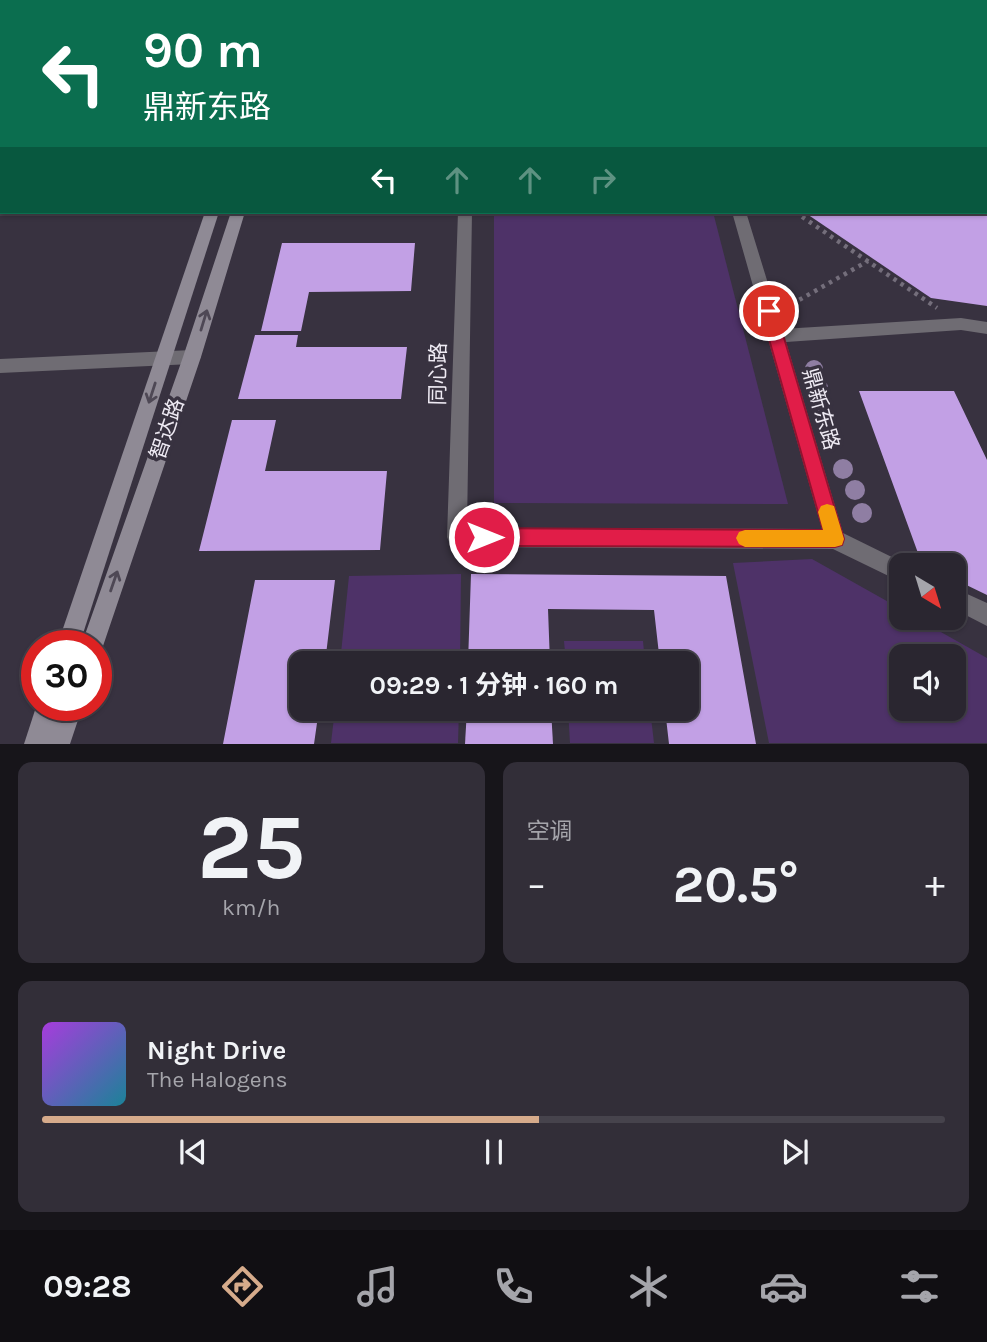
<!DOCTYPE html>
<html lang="zh">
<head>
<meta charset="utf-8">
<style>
  :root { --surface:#2a2630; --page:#322e38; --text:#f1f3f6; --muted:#a5a5ab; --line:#46434c; --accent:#d6ab8b }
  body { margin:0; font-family:Karla,"Noto Sans SC",sans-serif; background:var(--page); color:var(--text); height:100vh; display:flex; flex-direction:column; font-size:26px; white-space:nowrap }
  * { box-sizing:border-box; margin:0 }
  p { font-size:23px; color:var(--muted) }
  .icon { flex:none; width:38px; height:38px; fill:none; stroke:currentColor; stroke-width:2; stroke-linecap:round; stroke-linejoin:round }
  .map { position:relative; height:744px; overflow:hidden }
  .sheet { display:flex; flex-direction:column; gap:18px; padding:18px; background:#17151a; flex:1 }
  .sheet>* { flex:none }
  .top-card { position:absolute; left:0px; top:0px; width:987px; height:214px; box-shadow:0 2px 5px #0004,0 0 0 2px var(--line); background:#0b6e4f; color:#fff; overflow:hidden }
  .needle { width:46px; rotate:142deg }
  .controls { position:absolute; left:889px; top:553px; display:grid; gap:14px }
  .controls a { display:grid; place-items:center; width:77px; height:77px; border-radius:14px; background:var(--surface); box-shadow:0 2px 5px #0004,0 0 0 2px var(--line); font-size:35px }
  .speed { position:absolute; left:21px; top:630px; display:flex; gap:14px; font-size:35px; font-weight:700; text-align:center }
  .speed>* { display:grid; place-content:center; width:91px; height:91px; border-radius:50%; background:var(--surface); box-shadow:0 2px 5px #0004,0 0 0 2px var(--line); line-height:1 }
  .speed .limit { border:10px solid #d22; background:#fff; color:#111 }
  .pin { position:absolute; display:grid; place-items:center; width:60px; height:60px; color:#fff; margin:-30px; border:4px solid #fff; border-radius:50%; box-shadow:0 2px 7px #0007 }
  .me { position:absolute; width:77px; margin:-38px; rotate:90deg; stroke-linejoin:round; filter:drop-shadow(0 0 5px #0008) }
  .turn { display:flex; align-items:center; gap:24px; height:147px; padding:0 28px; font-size:32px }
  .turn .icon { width:91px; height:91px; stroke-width:2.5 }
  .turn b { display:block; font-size:49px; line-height:60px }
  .lanes { display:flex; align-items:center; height:66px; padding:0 28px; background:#0003; justify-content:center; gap:35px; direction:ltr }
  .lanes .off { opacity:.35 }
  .big { font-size:52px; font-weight:700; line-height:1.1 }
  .sheet .widget { flex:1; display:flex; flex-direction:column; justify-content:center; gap:10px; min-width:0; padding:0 24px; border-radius:14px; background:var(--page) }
  .sheet .dial { align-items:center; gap:0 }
  .dial b { font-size:91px; line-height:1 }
  .song { display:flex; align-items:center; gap:21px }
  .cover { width:84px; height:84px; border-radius:10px; background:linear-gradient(135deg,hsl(280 70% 55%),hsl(190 70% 35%)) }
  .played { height:7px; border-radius:4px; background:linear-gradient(90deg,var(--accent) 55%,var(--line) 55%) }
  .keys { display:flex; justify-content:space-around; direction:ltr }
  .heat { display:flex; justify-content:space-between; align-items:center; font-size:38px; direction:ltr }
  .sheet .tiles { flex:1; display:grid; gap:18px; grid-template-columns:1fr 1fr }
  .widget:last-child { grid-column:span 2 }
  .trip { position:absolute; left:289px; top:651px; width:410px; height:70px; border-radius:14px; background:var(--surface); box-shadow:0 2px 5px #0004,0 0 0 2px var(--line); font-weight:700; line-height:70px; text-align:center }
  .tabs { display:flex; height:112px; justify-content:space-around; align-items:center; background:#110f13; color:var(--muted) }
  .tabs .icon { width:49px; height:49px }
  .tabs .current { color:var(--accent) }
  .tabs b { font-size:32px; color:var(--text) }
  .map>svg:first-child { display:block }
  .green { fill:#4e3268; fill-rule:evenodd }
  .building { fill:#c2a0e5 }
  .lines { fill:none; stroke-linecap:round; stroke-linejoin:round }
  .path-far1 { stroke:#746e7b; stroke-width:3.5; stroke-dasharray:2.5 3.5; stroke-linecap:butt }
  .path { stroke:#746e7b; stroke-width:4.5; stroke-dasharray:3.5 5; stroke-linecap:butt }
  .street { fill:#6f6c73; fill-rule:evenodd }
  .secondary { fill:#8f8a95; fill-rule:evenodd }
  .tree { fill:#8f7ea3 }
  .oneway { stroke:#4e4855 }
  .route { fill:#e11d48; stroke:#92132f; stroke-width:2 }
  .slow { fill:#f59e0b }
  .labels { text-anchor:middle; stroke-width:7; stroke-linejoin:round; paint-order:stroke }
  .street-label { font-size:21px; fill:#eeeaf3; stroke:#383240 }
</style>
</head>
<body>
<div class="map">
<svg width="987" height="744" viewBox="0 0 987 744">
  <rect width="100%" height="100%" fill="#383240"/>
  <g class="green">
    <path d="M494,212H713L788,504L494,503Z"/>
    <path d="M812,559L901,609V618H916L987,658V743H769L733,563ZM901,656H954V709H901Z"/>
    <path d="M461,574L460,663H340L349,576Z"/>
    <path d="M564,641H643L645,663H566Z"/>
    <path d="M335,709H459L458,743H331Z"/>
    <path d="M568,709H650L654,743H570Z"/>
  </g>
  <g class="building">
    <path d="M804,212H987V306L931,298Z"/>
    <path d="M282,243H415L411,291L309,292L301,331H261Z"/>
    <path d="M255,335H298L296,347H407L401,399H238Z"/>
    <path d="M859,391H954L987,460V595L954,579V565L922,564Z"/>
    <path d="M232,420H276L265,471H387L380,550L199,551Z"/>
    <path d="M471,574L726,576L756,744H669L665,709H686V663H660L654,610L548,609L550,663H468Z"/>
    <path d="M255,580H335L325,663H301V709H319L314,744H223Z"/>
    <path d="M467,709H551L553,744H465Z"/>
  </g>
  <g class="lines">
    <path class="path-far1" d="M494,0L665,1"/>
    <g class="path">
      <path d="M795,212L937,308"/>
      <path d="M792,304L868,261"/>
    </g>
    <g class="street">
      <path d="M3,0H16L2,2Z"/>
      <rect x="465" y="0" width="10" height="2"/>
      <rect x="673" y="0" width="10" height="2"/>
      <rect x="985" y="4" width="2" height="6"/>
      <path d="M458,212H472L467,528L822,529L732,212H746L782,329L961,318L987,322V334L961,330L786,342L843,533L908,565H901V582L833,549L457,547L450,544L447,537Z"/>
      <path d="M192,350L198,352L201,357L198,362L192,364L0,373V359Z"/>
      <path d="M954,588L987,603V626L954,609Z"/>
    </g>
    <g class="secondary">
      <path d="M277,0H287L276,2Z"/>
      <path d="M299,0H309L298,2Z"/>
      <path d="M205,212H219L79,646H57Z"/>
      <path d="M231,212H245L201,357L103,646L96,655V646H81L183,357Z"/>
      <path d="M37,704L83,705L70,744H24Z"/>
    </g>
  </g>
  <g class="tree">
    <circle cx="814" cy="369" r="9"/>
    <circle cx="819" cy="388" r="9"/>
    <circle cx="823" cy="407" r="9"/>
    <circle cx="829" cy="431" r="10"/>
    <circle cx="843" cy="469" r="10"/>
    <circle cx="855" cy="490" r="10"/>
    <circle cx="862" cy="513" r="10"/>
  </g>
  <defs><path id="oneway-shaft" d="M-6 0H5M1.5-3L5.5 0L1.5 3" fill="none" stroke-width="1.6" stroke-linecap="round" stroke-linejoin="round" transform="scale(1.75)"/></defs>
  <g class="oneway">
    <use href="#oneway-shaft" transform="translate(204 320) rotate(-73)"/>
    <use href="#oneway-shaft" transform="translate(152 393) rotate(108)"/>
    <use href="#oneway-shaft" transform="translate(114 581) rotate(-71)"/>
  </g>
  <path class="route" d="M769,305L776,311L844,539L842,545L835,547L484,546L478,543L475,537L478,531L484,528L823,530L761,311Z"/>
  <path class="slow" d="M827,504L834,506L844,539L842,545L835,547H745L739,544L736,538L739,532L745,530H823L818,512L821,506Z"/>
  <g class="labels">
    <g class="street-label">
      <text transform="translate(438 374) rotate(-89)" y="7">同心路</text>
      <text transform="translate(821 409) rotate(74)" y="7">鼎新东路</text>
      <text transform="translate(167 429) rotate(-71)" y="7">智达路</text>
    </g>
  </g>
</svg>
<div class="controls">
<a><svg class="needle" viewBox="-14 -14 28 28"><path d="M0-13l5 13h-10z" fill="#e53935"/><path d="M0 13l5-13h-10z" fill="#a5a5ab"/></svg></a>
<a><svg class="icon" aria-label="sound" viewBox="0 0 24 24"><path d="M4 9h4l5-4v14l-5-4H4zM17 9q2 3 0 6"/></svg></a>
</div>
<div class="speed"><div class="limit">30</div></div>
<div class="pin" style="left:769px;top:311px;background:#d93025"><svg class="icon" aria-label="arrive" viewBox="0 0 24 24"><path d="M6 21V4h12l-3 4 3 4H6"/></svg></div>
<svg class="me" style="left:484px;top:537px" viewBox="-20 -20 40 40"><circle r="17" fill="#e11d48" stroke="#fff" stroke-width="3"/><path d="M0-11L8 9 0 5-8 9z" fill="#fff"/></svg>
<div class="trip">09:29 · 1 分钟 · 160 m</div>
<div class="top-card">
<div class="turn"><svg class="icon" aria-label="left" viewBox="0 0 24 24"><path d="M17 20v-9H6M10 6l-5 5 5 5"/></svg><div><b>90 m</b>鼎新东路</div></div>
<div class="lanes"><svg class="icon" aria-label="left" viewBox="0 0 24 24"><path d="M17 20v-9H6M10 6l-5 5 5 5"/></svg><svg class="icon off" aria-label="ahead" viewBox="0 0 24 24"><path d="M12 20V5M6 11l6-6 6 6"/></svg><svg class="icon off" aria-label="ahead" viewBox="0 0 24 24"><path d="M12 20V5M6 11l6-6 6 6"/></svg><svg class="icon off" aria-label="right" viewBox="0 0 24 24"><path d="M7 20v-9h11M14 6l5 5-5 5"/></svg></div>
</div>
</div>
<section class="sheet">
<div class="tiles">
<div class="widget dial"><b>25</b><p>km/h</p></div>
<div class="widget"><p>空调</p>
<div class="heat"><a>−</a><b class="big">20.5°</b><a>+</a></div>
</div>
<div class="widget">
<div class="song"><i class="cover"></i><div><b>Night Drive</b><p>The Halogens</p></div></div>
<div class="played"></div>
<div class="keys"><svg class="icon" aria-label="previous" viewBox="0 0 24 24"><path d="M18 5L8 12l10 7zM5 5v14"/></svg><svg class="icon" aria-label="pause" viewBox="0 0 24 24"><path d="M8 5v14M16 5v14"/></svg><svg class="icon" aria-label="next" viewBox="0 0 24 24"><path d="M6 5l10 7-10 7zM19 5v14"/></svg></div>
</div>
</div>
</section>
<nav class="tabs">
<b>09:28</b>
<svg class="icon current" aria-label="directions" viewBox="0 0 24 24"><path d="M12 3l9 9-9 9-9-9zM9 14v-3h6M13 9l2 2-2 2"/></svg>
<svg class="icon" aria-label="music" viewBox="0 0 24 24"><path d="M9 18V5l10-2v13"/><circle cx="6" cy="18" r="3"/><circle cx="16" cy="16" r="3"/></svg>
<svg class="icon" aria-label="phone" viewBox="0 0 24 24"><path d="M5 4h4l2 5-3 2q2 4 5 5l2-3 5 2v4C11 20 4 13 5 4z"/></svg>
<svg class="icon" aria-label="climate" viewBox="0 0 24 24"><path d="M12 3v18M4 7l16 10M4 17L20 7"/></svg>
<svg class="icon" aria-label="car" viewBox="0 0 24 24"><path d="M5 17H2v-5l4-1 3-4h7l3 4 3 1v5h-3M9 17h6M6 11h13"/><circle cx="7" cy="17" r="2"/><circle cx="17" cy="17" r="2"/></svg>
<svg class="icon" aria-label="filters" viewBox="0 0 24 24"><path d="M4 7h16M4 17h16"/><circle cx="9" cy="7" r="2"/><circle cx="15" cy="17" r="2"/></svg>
</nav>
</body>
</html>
